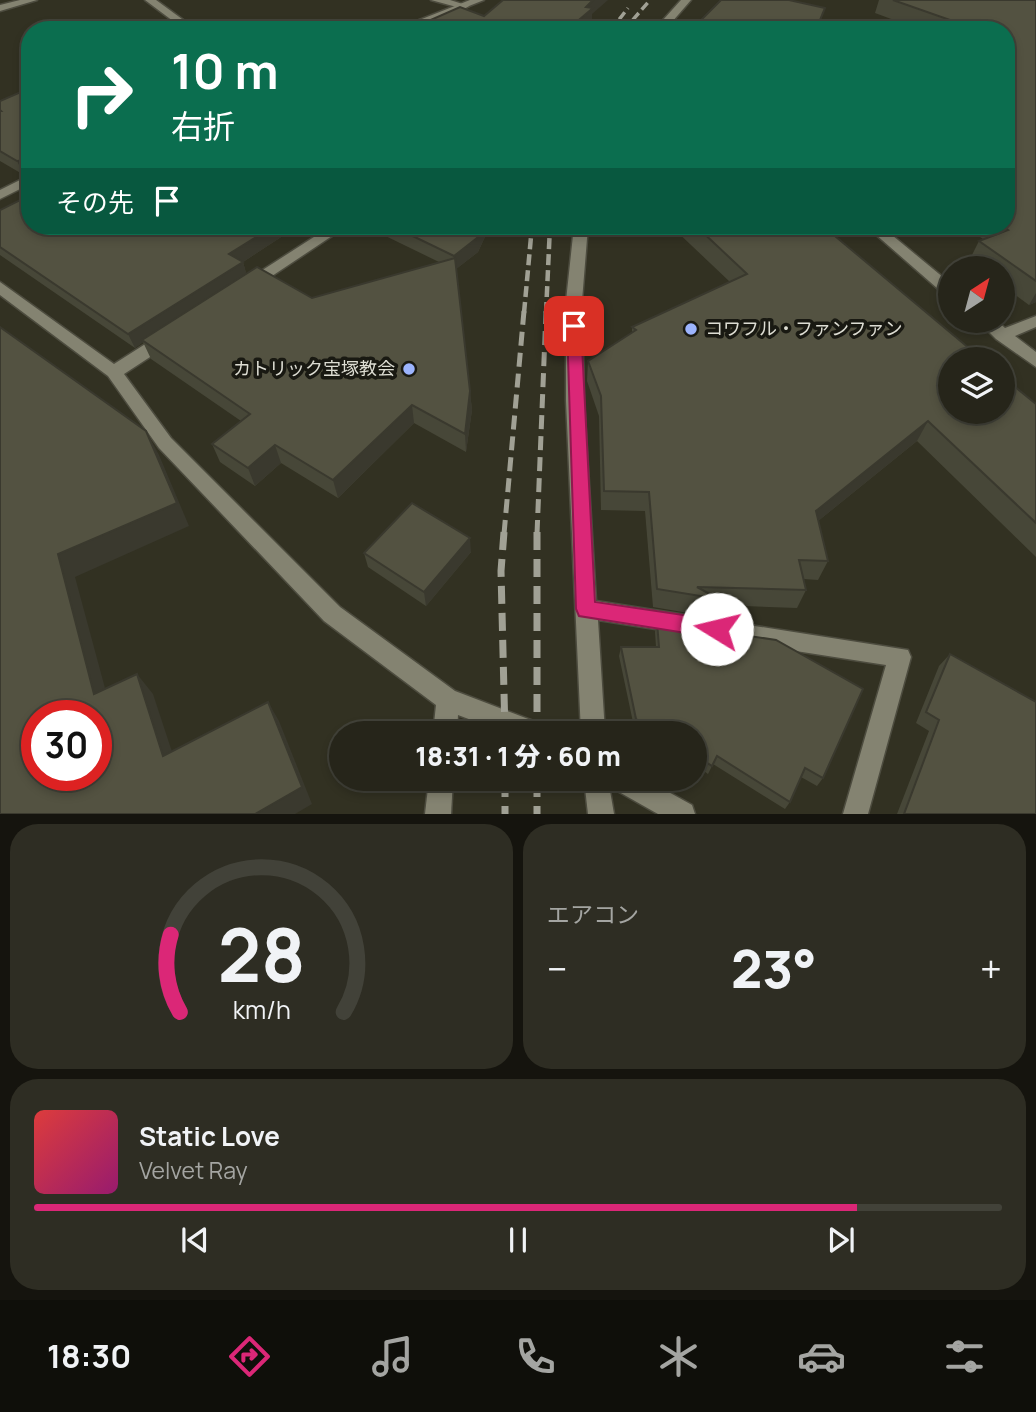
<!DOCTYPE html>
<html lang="ja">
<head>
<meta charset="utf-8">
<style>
  :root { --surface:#26251a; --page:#2e2d23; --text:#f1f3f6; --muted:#a4a5a2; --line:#424239; --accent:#db2777 }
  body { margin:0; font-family:Manrope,"Noto Sans JP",sans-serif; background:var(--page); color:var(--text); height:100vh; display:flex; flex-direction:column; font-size:26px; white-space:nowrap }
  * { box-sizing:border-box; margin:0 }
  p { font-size:23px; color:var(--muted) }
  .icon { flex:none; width:38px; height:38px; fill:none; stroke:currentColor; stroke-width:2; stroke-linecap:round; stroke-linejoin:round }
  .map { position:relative; height:814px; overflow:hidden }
  .side { display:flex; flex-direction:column; gap:10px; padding:10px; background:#15140e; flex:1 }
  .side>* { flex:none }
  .guide { position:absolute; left:21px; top:21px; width:994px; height:214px; border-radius:28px; box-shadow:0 4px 10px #0003,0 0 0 2px var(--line); background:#0b6e4f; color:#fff; overflow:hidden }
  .needle { width:46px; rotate:36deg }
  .buttons { position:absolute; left:938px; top:256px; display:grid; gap:14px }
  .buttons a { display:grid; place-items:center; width:77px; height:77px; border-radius:50%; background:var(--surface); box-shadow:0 4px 10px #0003,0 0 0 2px var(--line); font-size:35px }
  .speed { position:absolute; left:21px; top:700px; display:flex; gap:14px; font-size:35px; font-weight:700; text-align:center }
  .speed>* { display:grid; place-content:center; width:91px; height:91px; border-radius:50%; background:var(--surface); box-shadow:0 4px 10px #0003,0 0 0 2px var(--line); line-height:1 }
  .speed .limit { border:10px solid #d22; background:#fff; color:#111 }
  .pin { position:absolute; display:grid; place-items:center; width:60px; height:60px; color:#fff; margin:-30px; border-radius:14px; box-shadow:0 4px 10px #0006 }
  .me { position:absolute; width:77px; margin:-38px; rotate:279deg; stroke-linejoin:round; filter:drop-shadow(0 0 5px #0008) }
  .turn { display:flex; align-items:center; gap:24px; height:147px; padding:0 35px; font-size:32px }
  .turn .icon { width:91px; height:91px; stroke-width:2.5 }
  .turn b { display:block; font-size:49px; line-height:60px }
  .then { display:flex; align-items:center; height:66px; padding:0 35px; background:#0003; gap:14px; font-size:26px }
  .big { font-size:52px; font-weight:800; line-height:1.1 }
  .side .tile { flex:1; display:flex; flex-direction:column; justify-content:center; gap:10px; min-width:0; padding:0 24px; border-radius:28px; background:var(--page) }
  .side .dial { align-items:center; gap:0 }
  .dial svg { height:182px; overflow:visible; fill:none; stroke:var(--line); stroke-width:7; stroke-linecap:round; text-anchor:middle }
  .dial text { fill:var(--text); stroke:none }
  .song { display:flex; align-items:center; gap:21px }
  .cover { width:84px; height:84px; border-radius:10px; background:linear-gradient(135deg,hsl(0 70% 55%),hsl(320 70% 35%)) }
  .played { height:7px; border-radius:4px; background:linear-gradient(90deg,var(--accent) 85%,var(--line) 85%) }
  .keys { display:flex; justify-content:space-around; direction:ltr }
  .heat { display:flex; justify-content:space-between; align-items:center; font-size:38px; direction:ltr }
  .side .tiles { flex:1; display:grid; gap:10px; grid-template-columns:1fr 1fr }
  .tile:last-child { grid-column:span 2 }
  .trip { position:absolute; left:329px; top:721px; width:378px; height:70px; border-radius:35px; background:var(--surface); box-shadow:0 4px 10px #0003,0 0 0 2px var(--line); font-weight:800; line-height:70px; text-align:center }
  .dock { display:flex; height:112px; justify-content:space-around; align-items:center; background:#0f0f0a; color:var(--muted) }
  .dock .icon { width:49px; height:49px }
  .dock .current { color:var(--accent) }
  .dock b { font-size:32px; color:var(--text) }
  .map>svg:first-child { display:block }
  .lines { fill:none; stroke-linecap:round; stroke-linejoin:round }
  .street-casing { stroke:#4d4c3f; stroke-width:3 }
  .secondary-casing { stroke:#4d4c3f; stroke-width:3 }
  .street { fill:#848371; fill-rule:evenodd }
  .secondary { fill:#848371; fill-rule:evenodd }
  .rail-far3 { stroke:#a1a195; stroke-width:3.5; stroke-dasharray:9 4.5; stroke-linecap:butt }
  .rail-far2 { stroke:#a1a195; stroke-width:4.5; stroke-dasharray:11 5; stroke-linecap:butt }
  .rail-far1 { stroke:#a1a195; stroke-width:5; stroke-dasharray:14 7; stroke-linecap:butt }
  .rail { stroke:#a1a195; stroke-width:7; stroke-dasharray:18 9; stroke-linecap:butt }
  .wall { fill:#474738 }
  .shaded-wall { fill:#3a392e }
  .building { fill:#535241; stroke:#3a392e; stroke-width:2; fill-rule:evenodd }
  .route { fill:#db2777; stroke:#8e194d; stroke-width:2 }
  .poi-dot { fill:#9cb4fd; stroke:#191912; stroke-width:2.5 }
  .labels { text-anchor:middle; stroke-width:7; stroke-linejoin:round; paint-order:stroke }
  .poi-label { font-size:18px; fill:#ddddd3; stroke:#191912; text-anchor:start }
</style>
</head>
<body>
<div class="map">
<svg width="1036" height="814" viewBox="0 0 1036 814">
  <rect width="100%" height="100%" fill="#323122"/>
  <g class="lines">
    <g class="street-casing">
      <g id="street">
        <path d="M20,0H37L0,11V5Z"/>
        <path d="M145,0H156L197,30H185Z"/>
        <path d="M431,0H450L469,6L464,9Z"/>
        <path d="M681,0H691L665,30H654Z"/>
        <path d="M331,226H347L254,288H244L241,285L244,282Z"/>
        <path d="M574,226H588L582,301L584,401L596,601L908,650L911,657L868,814H843L886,665L598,620L605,733H581L566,401V301Z"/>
        <path d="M866,226H881L950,283V296L945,295Z"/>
        <path d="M0,282L114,364L161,334H173L175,338L173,342L124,374L171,438L340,607L455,691L544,725L548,733H506L458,715L457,733H433L436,705L324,621L159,448L108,376L0,295Z"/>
        <path d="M1036,316V327L1015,336L1036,352V367L996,339L977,320H996L1005,328Z"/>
        <path d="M429,779H453L451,814H425Z"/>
        <path d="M584,779H608L614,814H588Z"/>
        <path d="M609,779H645L692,805L695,814H658L612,788Z"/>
      </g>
    </g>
    <g class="secondary-casing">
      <g id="secondary">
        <path d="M470,0H484L409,30H394Z"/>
        <path d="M30,175V184L0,199V190Z"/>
      </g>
    </g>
    <use href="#street" class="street"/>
    <use href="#secondary" class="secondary"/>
    <g class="rail-far3">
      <path d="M611,30L628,8"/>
      <path d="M624,30L650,0"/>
    </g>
    <g class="rail-far2">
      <path d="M524,313L532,226"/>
      <path d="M546,313L550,226"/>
    </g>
    <g class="rail-far1">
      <path d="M504,534L524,311"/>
      <path d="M537,534L546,311"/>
    </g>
    <g class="rail">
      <path d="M504,532L501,571L505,733"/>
      <path d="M537,532V733"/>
      <path d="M505,779V814"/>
      <path d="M537,779V814"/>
    </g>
  </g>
  <g class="wall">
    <path d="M879,0H1036V302L1029,305L1003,286V268H978L969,261L979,241L983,239L964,226H1006V30H921L875,13Z"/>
    <path d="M30,88V174L24,175L0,161V101Z"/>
    <path d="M0,210L30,226H298L243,262L246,273L312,298L439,262L365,226H490L478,252L456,269L472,410L466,452L414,423L338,498L281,463L255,486L220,462L212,444L241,421L151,359L143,342L135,348L0,255Z"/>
    <path d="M671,226H823L1036,404V557L917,441L818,521L828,561L818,580L804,579L806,590L797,608L716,605L712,617L653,607L645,511L601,510L599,416L587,381L588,361L632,333V327L730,282Z"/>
    <path d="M471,552L426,606L368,567L364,553Z"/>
    <path d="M657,622L823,778L817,786L801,777L790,802L785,809L713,764L708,774L695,765V733H644L634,727L619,656L621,647H656L655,632Z"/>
    <path d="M950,654L1036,814H897L929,731L916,723L939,666Z"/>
  </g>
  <g class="shaded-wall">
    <path d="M593,0H608L592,14V23L584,30H567L586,7Z"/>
    <path d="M25,160L26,166L30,174L24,175L17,161Z"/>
    <path d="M274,226H298L243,262L247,276L142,340L143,342L135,348L128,334L229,254Z"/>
    <path d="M483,226H490L478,252L455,270L454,256Z"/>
    <path d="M1036,293V302L1029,305Z"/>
    <path d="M470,391L472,410L466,452L465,434Z"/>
    <path d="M412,405L414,423L338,498L333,480Z"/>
    <path d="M928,421L917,441L807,530L816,511Z"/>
    <path d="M146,431L159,455L189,526L75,577L112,714L94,694L58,554Z"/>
    <path d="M275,445L281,463L255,486L248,468Z"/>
    <path d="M470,538L471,552L426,606L424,592Z"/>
    <path d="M137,674L153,694L179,773L163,756Z"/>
    <path d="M268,702L279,721L312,804L295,814H255Z"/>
  </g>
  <g class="building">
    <path d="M503,0H593L586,7L593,8L567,30H408L460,7L484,16Z"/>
    <path d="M721,0H789L825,8L816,30H691Z"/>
    <path d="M893,0H1036V281L979,241L1008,230L1002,226H1006V30H968L973,28Z"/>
    <path d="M669,28L682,30H667Z"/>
    <path d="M30,88V169L26,166L25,160L17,161L0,151V111H1L0,110V101Z"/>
    <path d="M30,195V226H274L229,254L243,262L128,334L0,247V210Z"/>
    <path d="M392,226H483L477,238L454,256Z"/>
    <path d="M696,226H823L982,359H950V411H1003V377L1036,404V523L928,421L816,511L828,561L799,560L806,590L697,587L719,599L657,589L649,492L604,491L601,396L588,361L636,330L632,327L747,274Z"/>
    <path d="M455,258L470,391L465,434L412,405L333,480L275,445L248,468L212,444L250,414L142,340L257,267L312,298Z"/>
    <path d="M0,327L146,431L177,503L58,554L94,694L137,674L163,756L268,702L302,787L255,814H0ZM37,716H96V775H37Z"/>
    <path d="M412,503L470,538L424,592L364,553Z"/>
    <path d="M657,622L776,640L863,689L823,778L805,768L790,802L717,756L712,766L695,755V733H660L636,719L621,647H659Z"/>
    <path d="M950,654L1036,702V814H904L939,720L926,712Z"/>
  </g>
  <path class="route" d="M574,321L581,326L595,602L717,620L724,623L727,629L724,636L717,638L579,616L576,609L567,326Z"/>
  <g class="poi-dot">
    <circle cx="691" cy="329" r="7"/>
    <circle cx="409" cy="369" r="7"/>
  </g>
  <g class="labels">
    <g class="poi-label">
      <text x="705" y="335">コワフル・ファンファン</text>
      <text x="395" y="375" text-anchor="end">カトリック宝塚教会</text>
    </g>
  </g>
</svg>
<div class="buttons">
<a><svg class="needle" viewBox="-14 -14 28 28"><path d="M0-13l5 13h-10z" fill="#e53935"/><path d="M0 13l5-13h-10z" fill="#a4a5a2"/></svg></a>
<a><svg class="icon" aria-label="layers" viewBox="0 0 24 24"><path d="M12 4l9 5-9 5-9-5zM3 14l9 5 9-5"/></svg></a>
</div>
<div class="speed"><div class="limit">30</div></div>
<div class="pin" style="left:574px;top:326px;background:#d93025"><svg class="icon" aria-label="arrive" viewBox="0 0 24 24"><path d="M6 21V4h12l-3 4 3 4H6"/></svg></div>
<svg class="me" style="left:717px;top:629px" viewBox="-20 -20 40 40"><circle r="19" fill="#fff"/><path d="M0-13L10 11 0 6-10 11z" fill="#db2777"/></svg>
<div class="trip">18:31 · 1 分 · 60 m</div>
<div class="guide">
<div class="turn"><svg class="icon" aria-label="right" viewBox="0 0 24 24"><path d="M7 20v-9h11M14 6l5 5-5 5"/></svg><div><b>10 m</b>右折</div></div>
<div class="then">その先<svg class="icon" aria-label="arrive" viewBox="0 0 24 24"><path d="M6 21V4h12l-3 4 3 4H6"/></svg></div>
</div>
</div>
<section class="side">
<div class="tiles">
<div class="tile dial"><svg viewBox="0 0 100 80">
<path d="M14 69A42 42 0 1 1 86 69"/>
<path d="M14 69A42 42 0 0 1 10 35" stroke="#db2777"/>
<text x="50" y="56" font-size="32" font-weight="700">28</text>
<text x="50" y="72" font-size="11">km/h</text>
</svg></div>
<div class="tile"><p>エアコン</p>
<div class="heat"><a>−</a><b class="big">23°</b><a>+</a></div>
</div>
<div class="tile">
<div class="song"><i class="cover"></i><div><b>Static Love</b><p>Velvet Ray</p></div></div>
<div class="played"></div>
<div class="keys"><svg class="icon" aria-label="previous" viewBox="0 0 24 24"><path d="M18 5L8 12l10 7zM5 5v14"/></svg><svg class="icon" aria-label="pause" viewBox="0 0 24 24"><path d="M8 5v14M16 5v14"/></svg><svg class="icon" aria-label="next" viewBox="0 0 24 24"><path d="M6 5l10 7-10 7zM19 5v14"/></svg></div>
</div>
</div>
</section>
<nav class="dock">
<b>18:30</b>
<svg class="icon current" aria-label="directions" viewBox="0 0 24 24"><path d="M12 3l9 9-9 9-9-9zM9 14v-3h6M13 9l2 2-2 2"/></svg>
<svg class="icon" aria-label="music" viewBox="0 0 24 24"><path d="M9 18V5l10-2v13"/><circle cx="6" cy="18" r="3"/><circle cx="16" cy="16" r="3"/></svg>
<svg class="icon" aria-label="phone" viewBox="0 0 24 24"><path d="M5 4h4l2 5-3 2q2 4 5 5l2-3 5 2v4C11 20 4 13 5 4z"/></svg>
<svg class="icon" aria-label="climate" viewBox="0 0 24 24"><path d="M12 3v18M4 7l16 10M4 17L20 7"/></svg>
<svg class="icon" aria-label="car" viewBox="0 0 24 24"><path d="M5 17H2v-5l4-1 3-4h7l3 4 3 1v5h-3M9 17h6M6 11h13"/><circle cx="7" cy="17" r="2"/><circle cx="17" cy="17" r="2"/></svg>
<svg class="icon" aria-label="filters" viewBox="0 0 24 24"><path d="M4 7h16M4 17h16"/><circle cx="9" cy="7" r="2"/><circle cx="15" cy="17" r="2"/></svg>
</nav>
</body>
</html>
